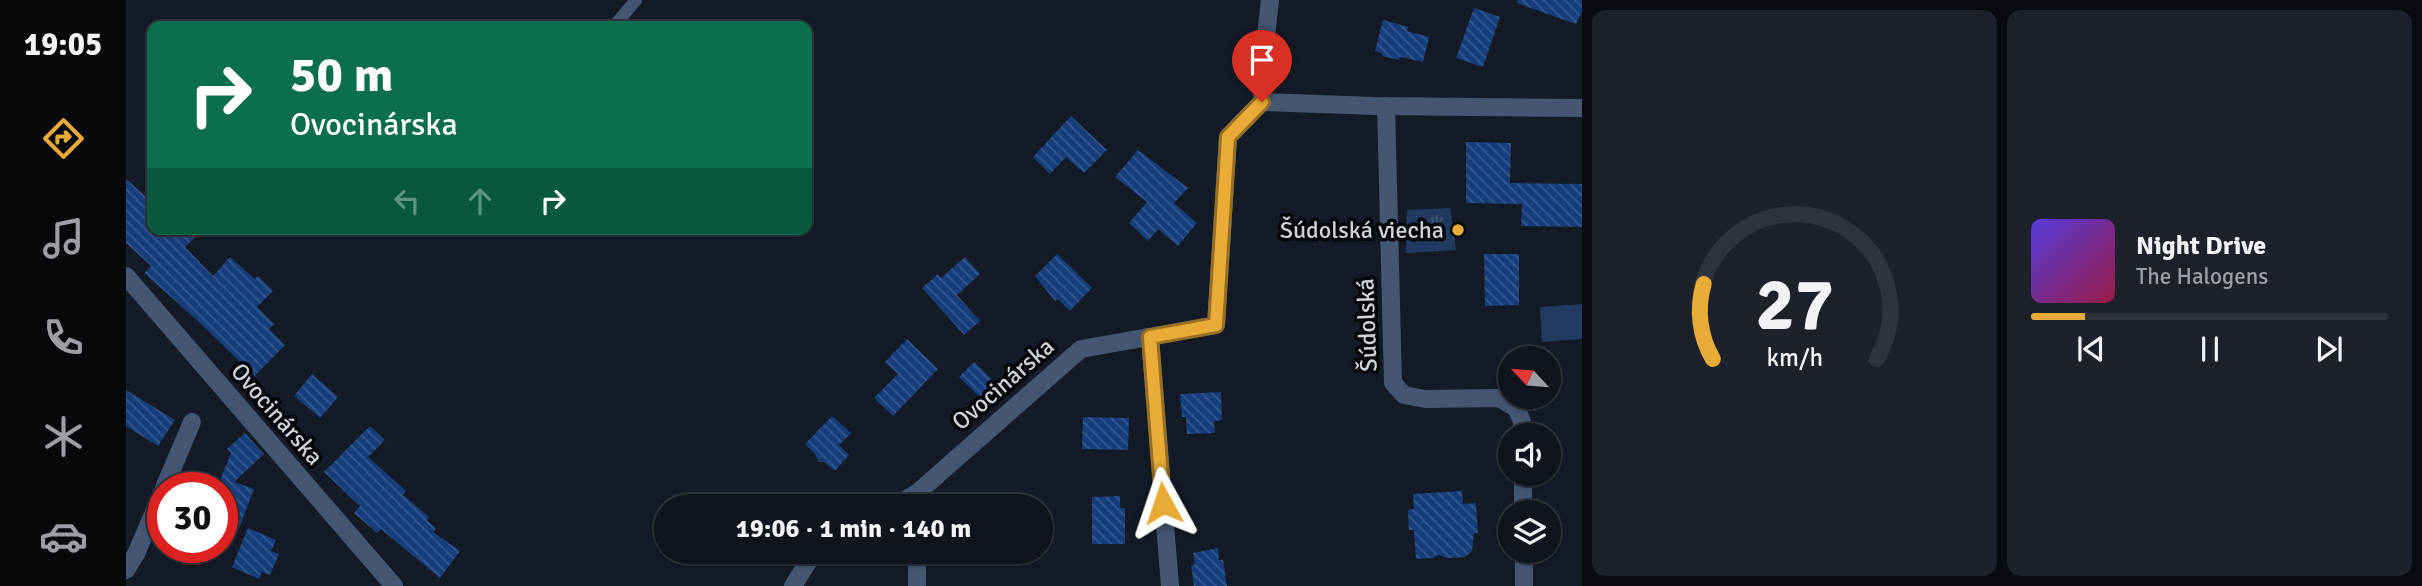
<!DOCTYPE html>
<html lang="en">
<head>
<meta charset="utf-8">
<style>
  :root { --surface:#0f141d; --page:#1d212a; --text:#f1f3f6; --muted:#9b9ea4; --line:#2f333b; --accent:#e8ab37 }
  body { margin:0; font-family:Signika,sans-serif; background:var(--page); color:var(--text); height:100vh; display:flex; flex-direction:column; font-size:26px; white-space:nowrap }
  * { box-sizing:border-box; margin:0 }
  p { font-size:23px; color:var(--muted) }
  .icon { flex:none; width:38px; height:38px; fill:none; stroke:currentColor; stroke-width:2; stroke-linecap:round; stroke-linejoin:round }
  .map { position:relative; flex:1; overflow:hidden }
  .sheet { display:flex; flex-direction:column; gap:10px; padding:10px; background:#080b10; width:840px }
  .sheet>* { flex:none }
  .guide { position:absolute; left:21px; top:21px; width:665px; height:214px; border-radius:14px; box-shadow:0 2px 5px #0004,0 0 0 2px var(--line); background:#0b6e4f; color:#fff; overflow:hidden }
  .needle { width:46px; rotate:296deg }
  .buttons { position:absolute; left:1372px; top:346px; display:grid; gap:14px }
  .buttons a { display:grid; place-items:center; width:63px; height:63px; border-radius:50%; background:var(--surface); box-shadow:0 2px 5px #0004,0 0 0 2px var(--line); font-size:35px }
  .speed { position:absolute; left:21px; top:472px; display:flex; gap:14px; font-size:35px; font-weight:700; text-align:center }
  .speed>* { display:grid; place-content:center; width:91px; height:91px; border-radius:50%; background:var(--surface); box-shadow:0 2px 5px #0004,0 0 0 2px var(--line); line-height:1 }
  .speed .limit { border:10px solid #d22; background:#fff; color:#111 }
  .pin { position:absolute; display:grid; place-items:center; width:60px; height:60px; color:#fff; margin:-72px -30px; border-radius:50% 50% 50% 0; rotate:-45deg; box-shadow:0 0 7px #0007 }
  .pin .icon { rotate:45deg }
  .me { position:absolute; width:77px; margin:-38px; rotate:355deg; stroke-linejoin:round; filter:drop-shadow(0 0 5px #0008) }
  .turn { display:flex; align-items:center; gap:24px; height:147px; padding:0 28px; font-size:32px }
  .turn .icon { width:91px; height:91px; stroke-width:2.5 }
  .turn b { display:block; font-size:49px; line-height:60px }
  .lanes { display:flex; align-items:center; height:66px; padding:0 28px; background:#0003; justify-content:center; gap:35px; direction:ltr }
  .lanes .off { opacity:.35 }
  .sheet .widget { flex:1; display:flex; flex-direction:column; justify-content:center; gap:10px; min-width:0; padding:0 24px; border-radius:14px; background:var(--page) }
  .sheet .dial { align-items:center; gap:0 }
  .dial svg { height:182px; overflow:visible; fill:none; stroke:var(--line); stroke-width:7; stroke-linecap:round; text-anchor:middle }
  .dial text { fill:var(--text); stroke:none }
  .song { display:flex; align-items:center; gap:21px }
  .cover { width:84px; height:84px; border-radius:10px; background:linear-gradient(135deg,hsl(250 70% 55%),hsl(340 70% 35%)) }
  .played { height:7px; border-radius:4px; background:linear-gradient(90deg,var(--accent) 15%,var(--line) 15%) }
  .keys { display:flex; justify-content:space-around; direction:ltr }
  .sheet .tiles { flex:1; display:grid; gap:10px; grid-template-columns:repeat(2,1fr) }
  .trip { position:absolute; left:528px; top:494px; width:399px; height:70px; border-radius:35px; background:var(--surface); box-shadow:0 2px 5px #0004,0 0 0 2px var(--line); font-weight:700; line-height:70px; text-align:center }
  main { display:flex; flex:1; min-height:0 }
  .menu { display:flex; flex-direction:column; width:126px; justify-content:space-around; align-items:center; background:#06080c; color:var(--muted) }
  .menu .icon { width:49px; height:49px }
  .menu .active { color:var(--accent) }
  .menu b { font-size:32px; color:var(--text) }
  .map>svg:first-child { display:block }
  .park { fill:url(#park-tufts) }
  .pitch { fill:#223a60 }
  .building { fill:url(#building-back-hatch) }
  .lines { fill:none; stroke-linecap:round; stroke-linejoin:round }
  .lane { stroke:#445672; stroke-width:12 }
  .street { stroke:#445672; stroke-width:18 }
  .route-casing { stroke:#976f24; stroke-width:18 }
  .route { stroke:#e8ab37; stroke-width:12 }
  .poi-dot { fill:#e8ab37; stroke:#04060a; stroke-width:2.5 }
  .labels { text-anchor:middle; stroke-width:7; stroke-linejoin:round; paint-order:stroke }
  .poi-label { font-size:24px; fill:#ced3dc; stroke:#04060a; text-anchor:end }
  .street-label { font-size:24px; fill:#ced3dc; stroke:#04060a }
</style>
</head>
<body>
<main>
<nav class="menu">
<b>19:05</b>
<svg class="icon active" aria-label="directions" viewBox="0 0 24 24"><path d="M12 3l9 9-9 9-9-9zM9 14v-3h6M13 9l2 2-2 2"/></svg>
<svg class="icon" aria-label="music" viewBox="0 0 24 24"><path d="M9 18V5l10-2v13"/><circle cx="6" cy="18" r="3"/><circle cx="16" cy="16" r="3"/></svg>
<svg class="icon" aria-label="phone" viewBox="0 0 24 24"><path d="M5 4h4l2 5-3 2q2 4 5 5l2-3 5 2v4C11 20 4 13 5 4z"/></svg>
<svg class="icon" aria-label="climate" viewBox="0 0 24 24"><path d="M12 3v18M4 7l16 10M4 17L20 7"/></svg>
<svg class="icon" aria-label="car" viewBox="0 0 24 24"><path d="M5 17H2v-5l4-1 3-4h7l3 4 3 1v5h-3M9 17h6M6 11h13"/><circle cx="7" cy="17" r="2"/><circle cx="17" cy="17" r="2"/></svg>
</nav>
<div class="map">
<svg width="1456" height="586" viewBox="0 0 1456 586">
  <defs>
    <pattern id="park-tufts" width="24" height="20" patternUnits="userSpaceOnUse" patternTransform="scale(1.75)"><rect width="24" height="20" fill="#223a60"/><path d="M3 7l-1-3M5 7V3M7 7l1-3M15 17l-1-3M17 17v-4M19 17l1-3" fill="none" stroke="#415676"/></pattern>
    <pattern id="building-back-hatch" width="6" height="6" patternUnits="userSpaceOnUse" patternTransform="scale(1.75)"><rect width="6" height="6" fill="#163e7b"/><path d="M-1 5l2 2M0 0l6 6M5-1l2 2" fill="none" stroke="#37598d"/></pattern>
  </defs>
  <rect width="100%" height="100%" fill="#141b27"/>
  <path class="park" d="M1324,208L1330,250L1280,253L1281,210Z"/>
  <path class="pitch" d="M1456,304V339L1416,342L1414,307Z"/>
  <g class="building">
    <path d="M1392,0H1456V12L1450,24L1391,3Z"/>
    <path d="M1348,8L1374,17L1357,67L1330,58Z"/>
    <path d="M1257,20L1282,27L1281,31L1303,37L1297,62L1274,57L1273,60L1256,56V53L1249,51Z"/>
    <path d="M945,116L981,150L958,173L940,157L924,174L907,157Z"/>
    <path d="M1340,142L1385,143L1384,183L1456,184V227L1395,226L1396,204L1340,203Z"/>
    <path d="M1012,150L1062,188L1048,203L1071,223L1052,246L1032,229L1022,241L1003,223L1021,202L989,177Z"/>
    <path d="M0,179L26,202V229H77L59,247L87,276L104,257L129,279L132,276L147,291L131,307L148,324L143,329L159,345L122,383L107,368L114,362L71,320L18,273L25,266L0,243Z"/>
    <path d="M931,254L966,288L944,311L932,299L929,301L909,276Z"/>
    <path d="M1358,254H1393V305L1359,306Z"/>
    <path d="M839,257L854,274L831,295L854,321L838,335L796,288L812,274L815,278Z"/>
    <path d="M781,339L812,369L767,416L748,398L772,374L759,362Z"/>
    <path d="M848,362L872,385L857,400L833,377Z"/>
    <path d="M186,374L212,397L194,418L168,396Z"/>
    <path d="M0,390L49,420L32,446L0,426Z"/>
    <path d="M1095,392L1096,420L1088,421L1089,433L1061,434L1060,417H1056L1054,394Z"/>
    <path d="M706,416L725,433L713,445L723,455L709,471L698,462H693L688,453L679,444Z"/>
    <path d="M957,417L1003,418L1002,450L956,449Z"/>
    <path d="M244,426L259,440L242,457L280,491L277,495L303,517L301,520L310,529L307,532L334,551L314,578L255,529L251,533L228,513L234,506L198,472Z"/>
    <path d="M119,433L138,454L108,482L128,489L112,531L96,525V488H91L105,453L101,449Z"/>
    <path d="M1336,491L1337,504L1350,503L1352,533H1348L1346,551L1339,557L1322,558L1312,555L1307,558L1290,559L1288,530H1283L1282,510L1288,509L1287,494Z"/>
    <path d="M994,496V508H999V544H966V497Z"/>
    <path d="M122,528L150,540L145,551L153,554L144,575L136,572L133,579L106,567Z"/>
    <path d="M1092,548L1093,560H1097L1101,586H1068L1065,565H1069L1067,553Z"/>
  </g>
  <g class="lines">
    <path class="lane" d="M488,26L510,0"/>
    <g class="street">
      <path d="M1136,102L1249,106L1456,108"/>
      <path d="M1136,102V72L1144,0"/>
      <path d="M1260,106L1267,383L1278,395L1299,399L1373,398L1390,408L1396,421V436"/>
      <path d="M0,276L268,586"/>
      <path d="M1024,337L1044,586"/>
      <path d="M1397,474V513"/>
      <path d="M38,488L66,422"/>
      <path d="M769,506L791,493L955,349L1090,325L1102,137L1136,102"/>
      <path d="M791,551V586"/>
      <path d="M1398,551V586"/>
      <path d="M0,570L10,554L37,491"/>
      <path d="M667,586L689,551"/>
    </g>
  </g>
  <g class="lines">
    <g class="route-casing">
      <path id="route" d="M1037,503L1024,337L1090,325L1102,137L1136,102"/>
    </g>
    <use href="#route" class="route"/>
  </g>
  <circle class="poi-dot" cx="1332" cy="230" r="7"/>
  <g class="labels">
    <g class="poi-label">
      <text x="1318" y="238">Šúdolská viecha</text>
    </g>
    <g class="street-label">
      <text transform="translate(1241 325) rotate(-92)" y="8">Šúdolská</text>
      <text transform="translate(877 384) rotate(-41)" y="8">Ovocinárska</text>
      <text transform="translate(151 414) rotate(49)" y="8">Ovocinárska</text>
    </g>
  </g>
</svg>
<div class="buttons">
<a><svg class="needle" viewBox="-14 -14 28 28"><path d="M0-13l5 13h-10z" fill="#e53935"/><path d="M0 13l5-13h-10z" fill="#9b9ea4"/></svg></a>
<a><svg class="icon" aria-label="sound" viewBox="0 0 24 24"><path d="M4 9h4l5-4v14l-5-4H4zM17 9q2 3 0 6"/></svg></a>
<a><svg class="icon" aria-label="layers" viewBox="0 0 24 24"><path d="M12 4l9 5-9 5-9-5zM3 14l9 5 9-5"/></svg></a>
</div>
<div class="speed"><div class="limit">30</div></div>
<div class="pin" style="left:1136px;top:102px;background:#d93025"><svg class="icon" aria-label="arrive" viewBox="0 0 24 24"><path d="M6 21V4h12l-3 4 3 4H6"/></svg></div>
<svg class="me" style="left:1037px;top:503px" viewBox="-20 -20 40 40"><path d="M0-17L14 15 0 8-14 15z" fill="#e8ab37" stroke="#fff" stroke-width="4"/></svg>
<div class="trip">19:06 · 1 min · 140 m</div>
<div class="guide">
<div class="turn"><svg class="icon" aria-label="right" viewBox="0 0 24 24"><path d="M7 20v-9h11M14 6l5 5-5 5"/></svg><div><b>50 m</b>Ovocinárska</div></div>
<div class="lanes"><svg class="icon off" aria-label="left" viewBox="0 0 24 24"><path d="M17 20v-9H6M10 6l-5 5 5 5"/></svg><svg class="icon off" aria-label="ahead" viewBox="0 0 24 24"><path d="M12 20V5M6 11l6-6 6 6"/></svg><svg class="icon" aria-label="right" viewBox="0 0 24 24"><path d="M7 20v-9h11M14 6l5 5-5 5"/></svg></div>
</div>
</div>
<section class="sheet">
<div class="tiles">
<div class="widget dial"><svg viewBox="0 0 100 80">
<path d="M14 69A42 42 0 1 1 86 69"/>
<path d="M14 69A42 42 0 0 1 10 36" stroke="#e8ab37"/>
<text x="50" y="56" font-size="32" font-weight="700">27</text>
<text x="50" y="72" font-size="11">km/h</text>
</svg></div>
<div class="widget">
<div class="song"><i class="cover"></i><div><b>Night Drive</b><p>The Halogens</p></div></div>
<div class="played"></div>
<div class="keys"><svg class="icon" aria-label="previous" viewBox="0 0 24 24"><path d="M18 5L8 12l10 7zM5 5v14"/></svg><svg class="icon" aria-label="pause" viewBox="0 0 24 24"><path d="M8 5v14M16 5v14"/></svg><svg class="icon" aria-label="next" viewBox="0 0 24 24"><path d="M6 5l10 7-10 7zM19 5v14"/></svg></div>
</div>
</div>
</section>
</main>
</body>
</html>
